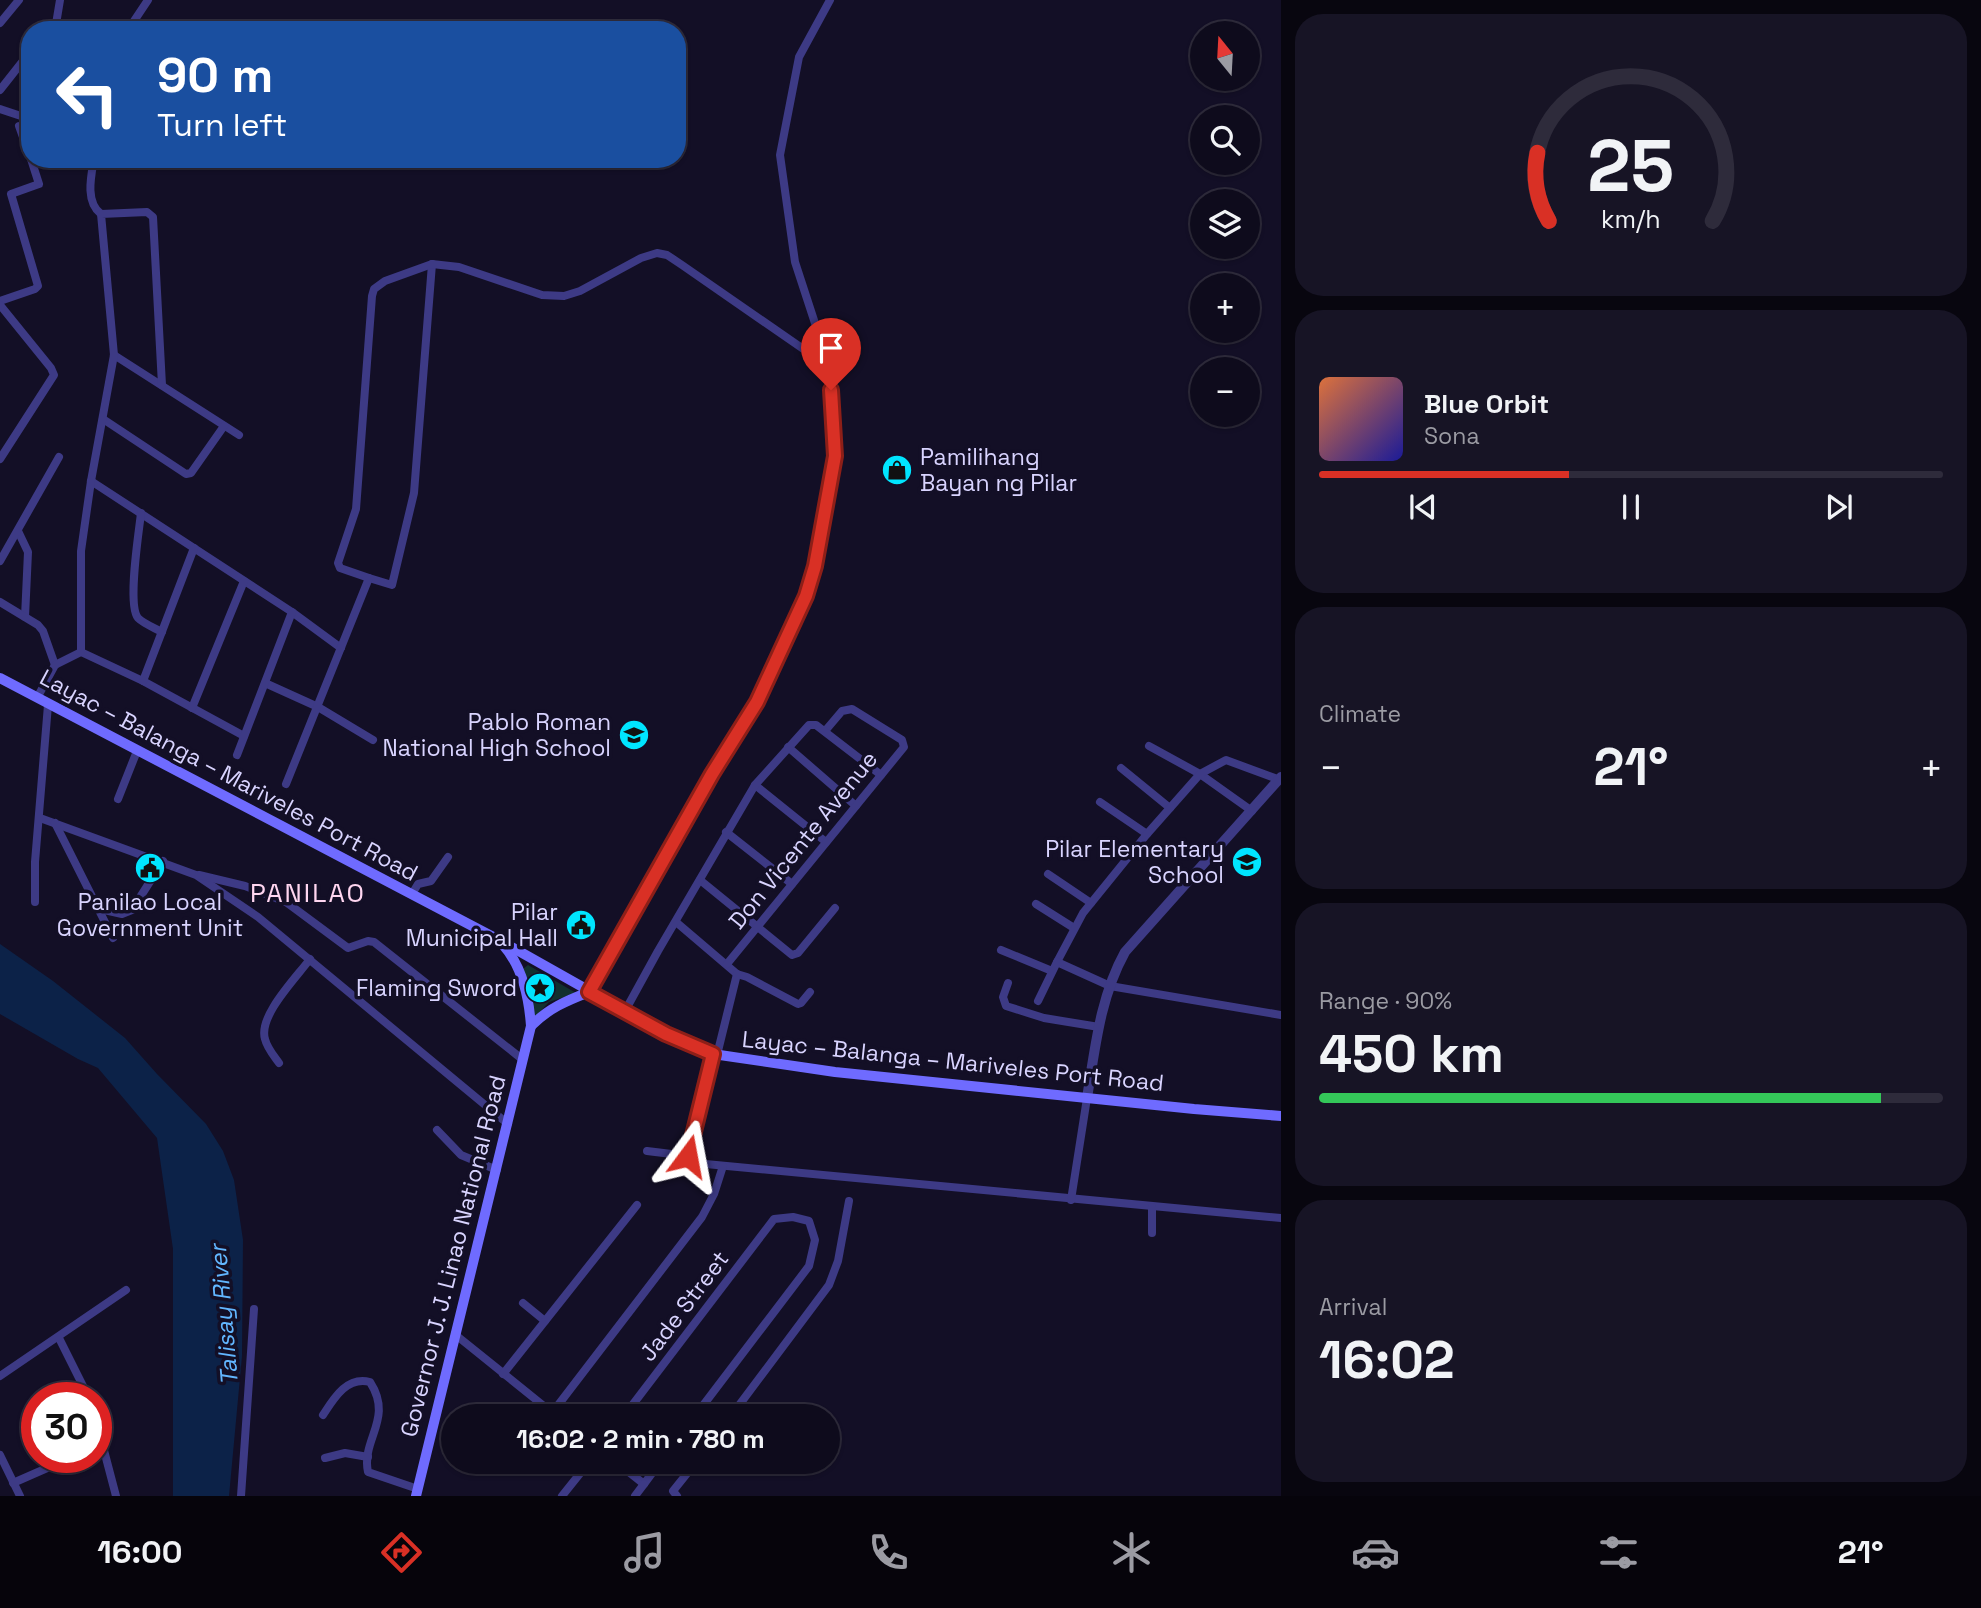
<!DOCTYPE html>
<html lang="en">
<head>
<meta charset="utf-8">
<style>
  :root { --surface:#0e0b1c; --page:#171425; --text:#f1f3f6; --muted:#9b9ba3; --line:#2e2b3b; --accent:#d93025 }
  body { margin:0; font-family:"Space Grotesk",sans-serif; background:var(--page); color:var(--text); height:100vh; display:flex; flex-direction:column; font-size:26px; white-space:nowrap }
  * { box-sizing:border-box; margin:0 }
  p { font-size:23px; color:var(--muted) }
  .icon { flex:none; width:38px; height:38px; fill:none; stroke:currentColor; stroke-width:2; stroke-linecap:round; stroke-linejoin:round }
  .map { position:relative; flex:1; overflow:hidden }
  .side { display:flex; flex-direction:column; gap:14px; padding:14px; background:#08060f; width:700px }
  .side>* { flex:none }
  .guide { position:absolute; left:21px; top:21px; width:665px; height:147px; border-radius:28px; box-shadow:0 2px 5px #0004,0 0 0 2px var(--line); background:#1a4fa0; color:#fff; overflow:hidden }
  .needle { width:46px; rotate:342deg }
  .tools { position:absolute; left:1190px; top:21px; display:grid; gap:14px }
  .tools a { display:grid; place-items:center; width:70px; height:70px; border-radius:50%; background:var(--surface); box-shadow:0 2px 5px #0004,0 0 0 2px var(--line); font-size:35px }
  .speed { position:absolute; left:21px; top:1382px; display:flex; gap:14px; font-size:35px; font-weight:700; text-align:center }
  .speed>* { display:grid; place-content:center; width:91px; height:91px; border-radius:50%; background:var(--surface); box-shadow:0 2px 5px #0004,0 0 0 2px var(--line); line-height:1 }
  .speed .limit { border:10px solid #d22; background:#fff; color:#111 }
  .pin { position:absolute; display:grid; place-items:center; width:60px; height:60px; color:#fff; margin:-72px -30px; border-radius:50% 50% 50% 0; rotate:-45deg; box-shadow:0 0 7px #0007 }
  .pin .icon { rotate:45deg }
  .me { position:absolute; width:77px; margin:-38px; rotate:13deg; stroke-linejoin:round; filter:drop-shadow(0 0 5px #0008) }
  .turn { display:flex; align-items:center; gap:24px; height:147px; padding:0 21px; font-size:32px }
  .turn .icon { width:91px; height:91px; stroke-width:2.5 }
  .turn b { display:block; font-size:49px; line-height:60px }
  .big { font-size:52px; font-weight:600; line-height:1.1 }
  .side .widget { flex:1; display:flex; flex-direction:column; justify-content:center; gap:10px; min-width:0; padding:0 24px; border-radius:28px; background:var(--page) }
  .side .dial { align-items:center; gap:0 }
  .dial svg { height:182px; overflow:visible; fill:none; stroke:var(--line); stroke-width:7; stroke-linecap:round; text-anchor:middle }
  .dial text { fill:var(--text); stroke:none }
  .song { display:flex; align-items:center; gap:21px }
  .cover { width:84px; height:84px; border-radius:10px; background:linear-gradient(135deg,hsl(20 70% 55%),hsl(240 70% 35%)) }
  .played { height:7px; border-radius:4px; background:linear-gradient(90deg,var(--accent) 40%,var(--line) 40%) }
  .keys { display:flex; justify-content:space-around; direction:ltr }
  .heat { display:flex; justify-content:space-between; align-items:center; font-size:38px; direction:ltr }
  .charge { height:10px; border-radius:5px; background:linear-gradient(90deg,#34c759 90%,var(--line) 0) }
  .trip { position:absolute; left:441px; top:1404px; width:399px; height:70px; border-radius:35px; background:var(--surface); box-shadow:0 2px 5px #0004,0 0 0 2px var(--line); font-weight:600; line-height:70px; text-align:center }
  .tabs { display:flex; height:112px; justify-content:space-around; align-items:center; background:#06040b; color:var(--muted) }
  .tabs .icon { width:49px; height:49px }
  .tabs .on { color:var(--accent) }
  .tabs b { font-size:32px; color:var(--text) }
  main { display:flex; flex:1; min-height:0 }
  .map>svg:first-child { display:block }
  .green { fill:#12302f }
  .water { fill:#0c2248 }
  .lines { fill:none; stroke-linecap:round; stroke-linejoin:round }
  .minor { stroke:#3d3a85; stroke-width:8 }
  .tertiary { stroke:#3d3a85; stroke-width:10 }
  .secondary { stroke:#6f6bff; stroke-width:10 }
  .route-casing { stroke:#8d1f18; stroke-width:18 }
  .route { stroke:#d93025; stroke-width:12 }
  .labels { text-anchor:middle; stroke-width:7; stroke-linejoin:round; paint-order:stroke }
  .poi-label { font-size:23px; fill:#d9d4ff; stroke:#130f26; text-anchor:end }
  .street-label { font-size:23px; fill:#d9d4ff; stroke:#130f26 }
  .water-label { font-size:24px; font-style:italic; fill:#62b6ff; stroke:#130f26 }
  .quarter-label { font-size:26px; letter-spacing:2px; fill:#ffd6f0; stroke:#130f26 }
</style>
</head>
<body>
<main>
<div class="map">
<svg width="1281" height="1496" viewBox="0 0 1281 1496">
  <rect width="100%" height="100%" fill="#130f26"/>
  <path class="green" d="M528,965L576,993L549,1002L533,1019L523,969Z"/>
  <path class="water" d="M0,944L53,981L125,1038L157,1074L206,1124L223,1151L234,1180L243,1240L242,1356L229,1496H173V1249L157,1138L98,1068L78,1059L0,1014Z"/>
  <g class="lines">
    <g class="minor">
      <path d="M0,23L19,0"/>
      <path d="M55,30L60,0"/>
      <path d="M128,30L148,0"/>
      <path d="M0,90L30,52"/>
      <path d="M0,109L30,119"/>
      <path d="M19,126L30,157"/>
      <path d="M94,159C91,176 85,202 101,214"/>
      <path d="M0,301L35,289L38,286L11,194L39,184L31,159"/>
      <path d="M0,305L51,368L54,375L0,459"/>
      <path d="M114,355L239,435"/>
      <path d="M103,419L186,474L191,473L224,426"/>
      <path d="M91,481L292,612L341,648"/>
      <path d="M141,513C139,532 127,605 138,618C144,624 155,628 162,632"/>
      <path d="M18,531L28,552L25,617"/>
      <path d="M0,561L59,457"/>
      <path d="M369,578L392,585L414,493L432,264"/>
      <path d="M0,602L38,625L43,631L55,665"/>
      <path d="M81,652L143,681L244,736"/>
      <path d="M143,681L194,548"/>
      <path d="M265,683L318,707L373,740"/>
      <path d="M37,698L55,665L81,652V551L91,481L114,355L101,214L147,212L153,217L162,385"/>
      <path d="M192,708L244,581"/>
      <path d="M1149,746L1200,774L1252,811"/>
      <path d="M788,747L856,806"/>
      <path d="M237,755L292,612"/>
      <path d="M1121,768L1170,808"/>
      <path d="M286,784L369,578L340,568L338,563L356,509L372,296L374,289L385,281L432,264L459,267L542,295L564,296L580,291L641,258L657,253L667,255L682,265L812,355L827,360"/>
      <path d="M755,785L826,842"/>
      <path d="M118,799L137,751"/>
      <path d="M1100,802L1147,834"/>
      <path d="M40,818L196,875L258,917L508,1124"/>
      <path d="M55,823L113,938"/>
      <path d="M726,832L792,884"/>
      <path d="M1048,874L1091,903"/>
      <path d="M199,875L245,886L286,902L348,948L368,941L374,942L522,1059"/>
      <path d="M700,880L792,955L798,953L835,908"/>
      <path d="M412,894L418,884L431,881L448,857"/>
      <path d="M35,902V862L48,705"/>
      <path d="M1036,904L1074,928"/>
      <path d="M100,909L122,914L132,910L163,861"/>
      <path d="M676,922L737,974L747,977L798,1004L801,1003L810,992"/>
      <path d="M1001,950L1052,971"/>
      <path d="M1057,962L1083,913L1147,834L1200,774L1226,760L1280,780"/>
      <path d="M727,964L904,747L902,740L852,709L842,711L825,731"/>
      <path d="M1008,983L1003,997L1006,1006L1044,1018L1099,1027"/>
      <path d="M589,992L712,774L757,702L806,596L815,567L835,456L833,408L827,360L795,262L780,155L799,57L830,0"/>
      <path d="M1038,1001L1057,962L1110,986L1281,1015"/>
      <path d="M625,1011L658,951L755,785L809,725H816L881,775"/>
      <path d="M713,1054L689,1151L690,1160L695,1163L1281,1218"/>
      <path d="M717,1055L737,974"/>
      <path d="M279,1063C274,1056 267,1048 265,1039C258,1016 296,978 310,959"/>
      <path d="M437,1130L461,1155L497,1170"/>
      <path d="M647,1151L688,1156"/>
      <path d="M1071,1200L1087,1098"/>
      <path d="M1152,1233V1207"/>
      <path d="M523,1303L545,1321"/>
      <path d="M457,1336L555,1415"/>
      <path d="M59,1338L89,1398"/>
      <path d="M503,1374L637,1205"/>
      <path d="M0,1376L126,1290"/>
      <path d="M552,1413L702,1217L714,1194L723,1166"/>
      <path d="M323,1415C334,1398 347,1376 370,1382C394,1419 361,1439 368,1472L418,1489"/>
      <path d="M624,1416L774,1219L793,1217L809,1221L815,1240L809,1266L695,1416"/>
      <path d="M731,1416L829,1285L838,1261L849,1201"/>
      <path d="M96,1420L116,1496"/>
      <path d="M0,1455L20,1496"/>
      <path d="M325,1458L345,1453L368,1457"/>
      <path d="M615,1461L644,1484L661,1461"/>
      <path d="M13,1483L70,1458"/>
      <path d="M241,1496L254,1309"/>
      <path d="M562,1496L590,1461"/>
      <path d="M635,1496L644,1484"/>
      <path d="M677,1496L673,1491L697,1461"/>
    </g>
    <path class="tertiary" d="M1087,1098C1095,1049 1100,997 1125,952L1281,777"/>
    <g class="secondary">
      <path d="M0,678L499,940L666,1034L713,1054L835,1072L1194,1109L1281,1116"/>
      <path d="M531,1026C549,1008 566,1001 589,992"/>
      <path d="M416,1496L531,1026C529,998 522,966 503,945"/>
    </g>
  </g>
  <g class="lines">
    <g class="route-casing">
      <path id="route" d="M688,1156L713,1054L666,1034L589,992L712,774L757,702L806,596L815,566L835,456L831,390"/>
    </g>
    <use href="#route" class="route"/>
  </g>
  <defs>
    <g id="shop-disc" transform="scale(1.575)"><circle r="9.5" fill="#00e5ff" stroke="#130f26"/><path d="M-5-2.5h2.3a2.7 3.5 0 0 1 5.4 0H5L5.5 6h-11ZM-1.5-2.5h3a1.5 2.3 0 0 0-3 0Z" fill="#111"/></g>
    <g id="school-disc" transform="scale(1.575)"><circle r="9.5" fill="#00e5ff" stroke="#130f26"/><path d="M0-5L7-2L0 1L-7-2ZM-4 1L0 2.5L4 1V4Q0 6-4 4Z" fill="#111"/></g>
    <g id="civic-disc" transform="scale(1.575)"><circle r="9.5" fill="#00e5ff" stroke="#130f26"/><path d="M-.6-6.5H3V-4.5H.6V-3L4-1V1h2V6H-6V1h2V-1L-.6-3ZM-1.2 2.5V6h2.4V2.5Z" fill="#111"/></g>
    <g id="sight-disc" transform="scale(1.575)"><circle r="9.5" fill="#00e5ff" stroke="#130f26"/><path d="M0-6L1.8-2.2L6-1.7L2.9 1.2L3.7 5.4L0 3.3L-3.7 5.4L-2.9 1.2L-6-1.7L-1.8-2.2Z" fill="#111"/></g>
  </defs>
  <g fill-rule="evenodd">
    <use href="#shop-disc" x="897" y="470"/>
    <use href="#school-disc" x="634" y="735"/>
    <use href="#school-disc" x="1247" y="862"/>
    <use href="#civic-disc" x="150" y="868"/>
    <use href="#civic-disc" x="581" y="925"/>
    <use href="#sight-disc" x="540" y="988"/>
  </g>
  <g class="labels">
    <g class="poi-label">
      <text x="920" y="465" text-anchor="start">Pamilihang<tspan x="920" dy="26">Bayan ng Pilar</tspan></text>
      <text x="611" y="730">Pablo Roman<tspan x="611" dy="26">National High School</tspan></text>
      <text x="1224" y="857">Pilar Elementary<tspan x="1224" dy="26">School</tspan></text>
      <text x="150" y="910" text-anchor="middle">Panilao Local<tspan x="150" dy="26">Government Unit</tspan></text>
      <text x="558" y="920">Pilar<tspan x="558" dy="26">Municipal Hall</tspan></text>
      <text x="517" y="996">Flaming Sword</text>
    </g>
    <g class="street-label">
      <text transform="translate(229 775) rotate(28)" y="8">Layac – Balanga – Mariveles Port Road</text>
      <text transform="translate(803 840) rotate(-51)" y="8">Don Vicente Avenue</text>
      <text transform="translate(953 1061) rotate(6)" y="8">Layac – Balanga – Mariveles Port Road</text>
      <text transform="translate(453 1256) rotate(-76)" y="8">Governor J. J. Linao National Road</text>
      <text transform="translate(684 1306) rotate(-53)" y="8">Jade Street</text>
    </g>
    <g class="water-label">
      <text transform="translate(224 1315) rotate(-95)" y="8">Talisay River</text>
    </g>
    <g class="quarter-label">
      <text x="308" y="902">PANILAO</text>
    </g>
  </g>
</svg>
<div class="tools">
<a><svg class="needle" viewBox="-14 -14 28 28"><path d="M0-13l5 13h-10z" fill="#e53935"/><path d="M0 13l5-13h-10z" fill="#9b9ba3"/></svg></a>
<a><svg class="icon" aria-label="search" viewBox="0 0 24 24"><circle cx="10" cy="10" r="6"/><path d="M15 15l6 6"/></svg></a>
<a><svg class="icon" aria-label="layers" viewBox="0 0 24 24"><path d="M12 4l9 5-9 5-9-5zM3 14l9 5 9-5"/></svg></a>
<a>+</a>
<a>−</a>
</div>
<div class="speed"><div class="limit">30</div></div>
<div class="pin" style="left:831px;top:390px;background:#d93025"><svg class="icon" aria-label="arrive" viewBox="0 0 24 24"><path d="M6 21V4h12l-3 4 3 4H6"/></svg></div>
<svg class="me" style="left:688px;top:1156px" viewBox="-20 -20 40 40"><path d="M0-17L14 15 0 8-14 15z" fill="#d93025" stroke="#fff" stroke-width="4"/></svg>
<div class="trip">16:02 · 2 min · 780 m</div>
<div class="guide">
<div class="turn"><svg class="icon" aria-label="left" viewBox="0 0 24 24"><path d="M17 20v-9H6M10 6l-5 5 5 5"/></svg><div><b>90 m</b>Turn left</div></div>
</div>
</div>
<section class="side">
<div class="widget dial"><svg viewBox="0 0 100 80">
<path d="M14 69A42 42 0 1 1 86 69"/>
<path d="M14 69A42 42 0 0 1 9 39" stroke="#d93025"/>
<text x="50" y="56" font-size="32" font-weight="700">25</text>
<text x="50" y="72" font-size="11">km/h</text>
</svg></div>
<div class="widget">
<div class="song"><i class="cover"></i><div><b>Blue Orbit</b><p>Sona</p></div></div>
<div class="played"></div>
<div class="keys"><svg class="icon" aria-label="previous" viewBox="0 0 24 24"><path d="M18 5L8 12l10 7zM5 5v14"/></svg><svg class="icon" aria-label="pause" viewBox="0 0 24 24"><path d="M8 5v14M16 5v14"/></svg><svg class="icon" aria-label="next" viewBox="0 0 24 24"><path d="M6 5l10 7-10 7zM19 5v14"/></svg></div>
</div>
<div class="widget"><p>Climate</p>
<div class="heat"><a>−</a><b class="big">21°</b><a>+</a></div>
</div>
<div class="widget"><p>Range · 90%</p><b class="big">450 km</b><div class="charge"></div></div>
<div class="widget"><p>Arrival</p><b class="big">16:02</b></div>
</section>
</main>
<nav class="tabs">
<b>16:00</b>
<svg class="icon on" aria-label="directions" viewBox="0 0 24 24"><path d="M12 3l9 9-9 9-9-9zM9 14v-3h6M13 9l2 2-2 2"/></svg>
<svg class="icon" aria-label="music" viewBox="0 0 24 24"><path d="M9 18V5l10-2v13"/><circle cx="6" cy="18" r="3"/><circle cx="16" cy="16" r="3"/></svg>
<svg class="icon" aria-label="phone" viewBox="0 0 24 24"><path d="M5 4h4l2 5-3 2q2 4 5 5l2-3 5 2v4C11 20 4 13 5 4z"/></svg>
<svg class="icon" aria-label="climate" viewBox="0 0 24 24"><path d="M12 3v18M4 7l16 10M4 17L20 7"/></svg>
<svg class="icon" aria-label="car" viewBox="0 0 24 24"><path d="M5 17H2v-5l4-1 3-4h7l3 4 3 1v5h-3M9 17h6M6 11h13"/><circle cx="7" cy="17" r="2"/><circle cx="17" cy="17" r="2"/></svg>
<svg class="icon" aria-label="filters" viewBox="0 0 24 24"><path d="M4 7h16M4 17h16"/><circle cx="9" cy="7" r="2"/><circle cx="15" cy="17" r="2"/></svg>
<b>21°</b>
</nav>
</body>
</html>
